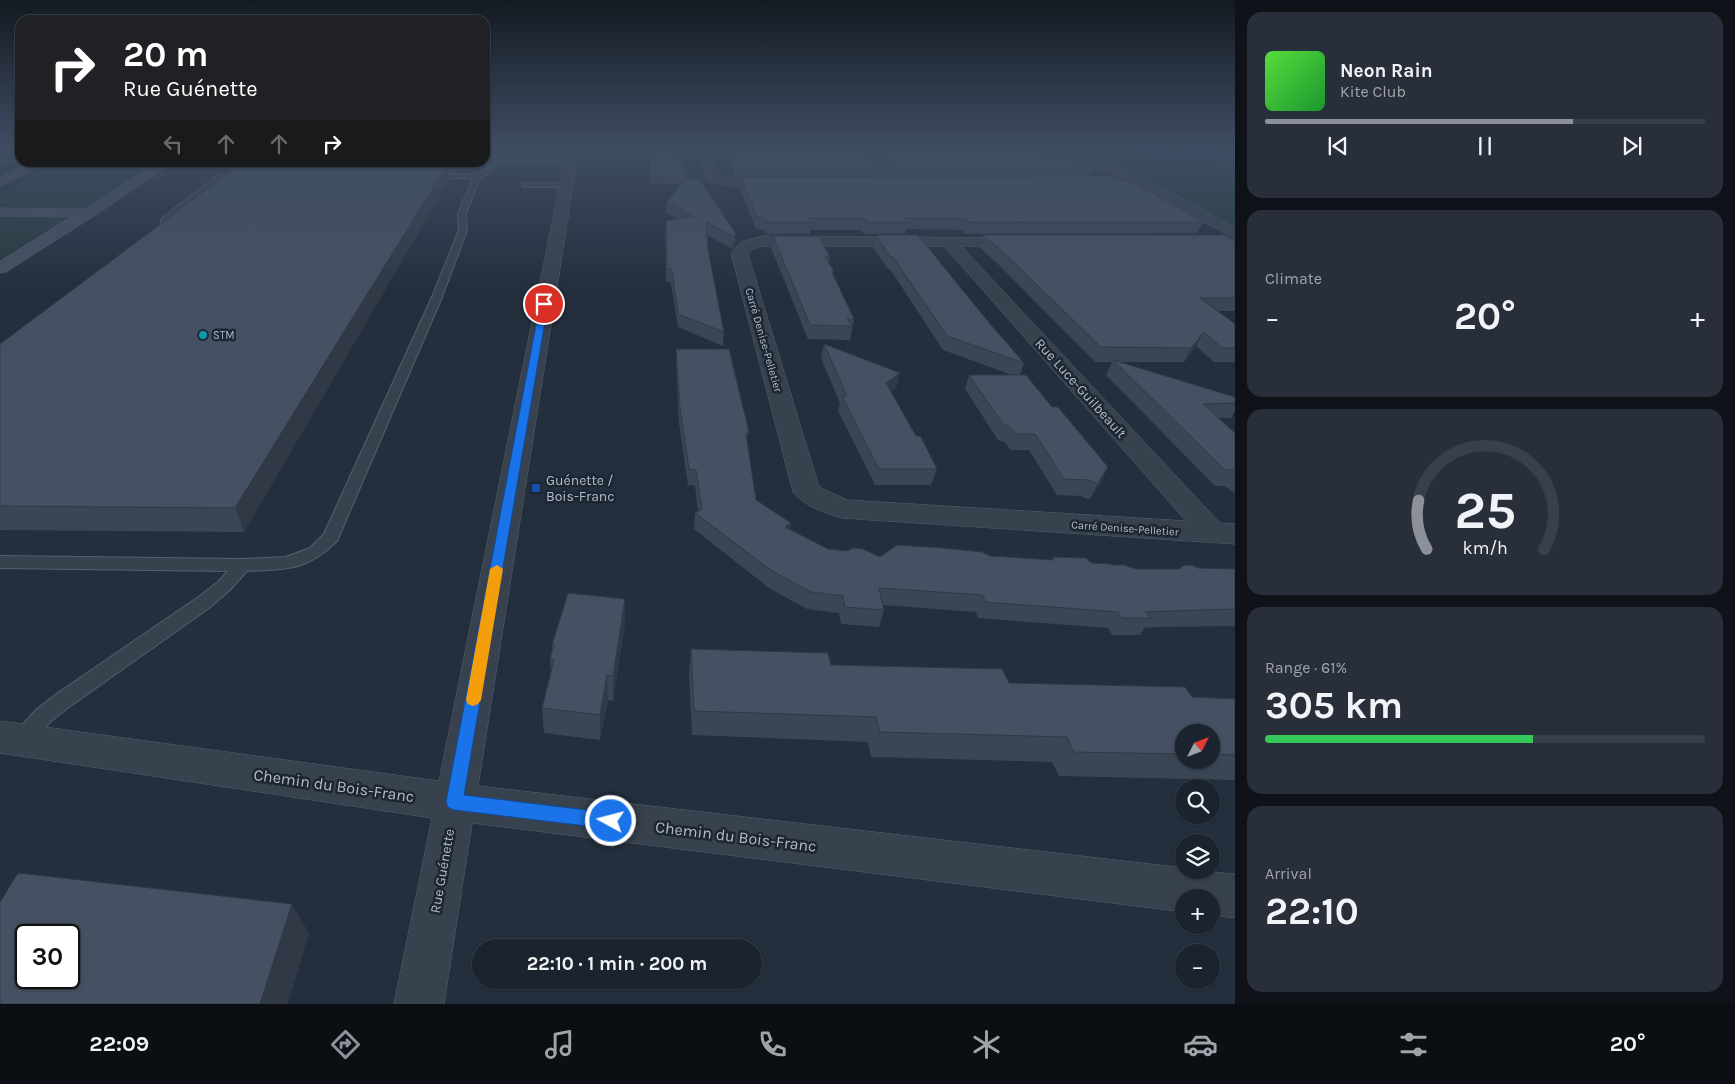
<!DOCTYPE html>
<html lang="en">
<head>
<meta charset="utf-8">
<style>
  :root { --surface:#1b232e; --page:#282f3a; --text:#f1f3f6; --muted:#a0a4aa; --line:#39404a; --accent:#8c9099 }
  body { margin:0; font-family:Karla,sans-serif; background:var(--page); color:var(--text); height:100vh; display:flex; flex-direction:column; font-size:19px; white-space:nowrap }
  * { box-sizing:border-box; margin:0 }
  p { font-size:16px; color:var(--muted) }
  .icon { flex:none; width:28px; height:28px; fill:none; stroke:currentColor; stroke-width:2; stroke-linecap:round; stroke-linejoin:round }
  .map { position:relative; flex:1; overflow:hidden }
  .side { display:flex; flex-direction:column; gap:12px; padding:12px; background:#0f1319; width:500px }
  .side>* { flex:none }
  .hud { position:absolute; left:15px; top:15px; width:475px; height:152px; border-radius:15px; box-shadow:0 1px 4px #0004,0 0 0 1px var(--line); background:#202124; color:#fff; overflow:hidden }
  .needle { width:32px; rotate:48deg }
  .controls { position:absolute; left:1175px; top:724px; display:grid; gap:10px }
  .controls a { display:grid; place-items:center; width:45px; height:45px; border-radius:50%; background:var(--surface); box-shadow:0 1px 4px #0004,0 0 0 1px var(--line); font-size:25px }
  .speed { position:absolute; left:15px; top:924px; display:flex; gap:10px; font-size:25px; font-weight:700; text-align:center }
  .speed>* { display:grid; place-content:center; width:65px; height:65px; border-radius:50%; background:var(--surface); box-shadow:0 1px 4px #0004,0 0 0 1px var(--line); line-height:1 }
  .speed .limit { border:2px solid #111; border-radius:8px; background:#fff; color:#111 }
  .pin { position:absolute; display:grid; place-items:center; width:42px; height:42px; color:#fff; margin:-21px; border:2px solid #fff; border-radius:50%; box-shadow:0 1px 5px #0007 }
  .me { position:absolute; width:55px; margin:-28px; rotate:277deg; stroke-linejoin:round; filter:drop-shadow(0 0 4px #0008) }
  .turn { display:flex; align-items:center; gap:18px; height:105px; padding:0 25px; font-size:22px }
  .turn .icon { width:65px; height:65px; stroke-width:2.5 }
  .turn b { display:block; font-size:35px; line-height:42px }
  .lanes { display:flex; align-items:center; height:48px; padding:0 25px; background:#0003; justify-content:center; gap:25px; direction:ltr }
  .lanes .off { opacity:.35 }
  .big { font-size:38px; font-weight:700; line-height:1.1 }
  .side .card { flex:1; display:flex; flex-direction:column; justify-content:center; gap:8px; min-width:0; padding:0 18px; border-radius:15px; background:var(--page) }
  .side .dial { align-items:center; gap:0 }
  .dial svg { height:130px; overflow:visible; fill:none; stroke:var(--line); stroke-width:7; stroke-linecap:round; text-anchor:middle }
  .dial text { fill:var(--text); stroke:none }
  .song { display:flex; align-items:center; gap:15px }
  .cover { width:60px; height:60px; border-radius:8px; background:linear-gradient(135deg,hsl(110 70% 55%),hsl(130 70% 35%)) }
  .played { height:5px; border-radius:2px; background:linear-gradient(90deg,var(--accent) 70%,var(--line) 70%) }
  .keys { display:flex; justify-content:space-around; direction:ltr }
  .heat { display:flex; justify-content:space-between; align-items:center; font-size:28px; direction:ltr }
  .charge { height:8px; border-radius:4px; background:linear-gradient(90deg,#34c759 61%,var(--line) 0) }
  .trip { position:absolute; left:472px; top:939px; width:290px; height:50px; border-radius:25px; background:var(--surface); box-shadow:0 1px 4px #0004,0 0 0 1px var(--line); font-weight:700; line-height:50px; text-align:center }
  .menu { display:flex; height:80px; justify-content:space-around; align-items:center; background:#0b0e12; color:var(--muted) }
  .menu .icon { width:35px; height:35px }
  .menu .selected { color:var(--accent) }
  .menu b { font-size:22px; color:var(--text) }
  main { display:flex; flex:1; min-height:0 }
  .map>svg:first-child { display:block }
  .green { fill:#263c3f }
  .water { fill:#394c67 }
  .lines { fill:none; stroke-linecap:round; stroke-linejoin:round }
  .lane-casing { stroke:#565f6c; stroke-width:2 }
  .street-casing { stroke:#565f6c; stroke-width:1 }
  .secondary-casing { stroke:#565f6c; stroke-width:1 }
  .lane { fill:#38414e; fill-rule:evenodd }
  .street { fill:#38414e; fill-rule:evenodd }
  .secondary { fill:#465061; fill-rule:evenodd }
  .wall { fill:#3b4654; fill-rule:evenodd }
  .shaded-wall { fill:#303945 }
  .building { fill:#455162; stroke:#303945; fill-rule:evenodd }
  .route { fill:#1a73e8; stroke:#114b97 }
  .slow { fill:#f59e0b }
  .culture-dot { fill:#0f9aa8; stroke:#1d2633; stroke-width:2 }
  .transit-dot { fill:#1a4fb4; stroke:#1d2633; stroke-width:2 }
  .labels { text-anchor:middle; stroke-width:5; stroke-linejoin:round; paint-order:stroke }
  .far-poi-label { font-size:11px; fill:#b4bcc9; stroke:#1d2633; text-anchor:start }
  .far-street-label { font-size:11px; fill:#b4bcc9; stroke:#1d2633 }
  .street-label { font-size:14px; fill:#b4bcc9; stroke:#1d2633 }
  .poi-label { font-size:14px; fill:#b4bcc9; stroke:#1d2633; text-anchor:start }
  .near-street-label { font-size:16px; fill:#b4bcc9; stroke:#1d2633 }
</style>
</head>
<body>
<main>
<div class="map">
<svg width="1235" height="1004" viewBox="0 0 1235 1004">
  <rect width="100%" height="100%" fill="#242f3e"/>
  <g class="green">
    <path d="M1048,148H1235V235L1081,157Z"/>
    <path d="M70,164H134L146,167L147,169L0,259V194L17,185L37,170Z"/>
  </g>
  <path class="water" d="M1137,148H1159L1167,150L1191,152V149H1203L1235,159V163L1159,153Z"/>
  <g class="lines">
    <g class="lane-casing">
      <g id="lane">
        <path d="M493,159L496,161L491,173L480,177L466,214L467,230L442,297L337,541C307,571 287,569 247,571L230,590L209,608L69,707L51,721L28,746L21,749L14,746L11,740L14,734L37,709L55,695L197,598L218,582L228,571L0,568V556L242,559L286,557L310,548L324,534L432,297L459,230L458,214L473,178H428L424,176L428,174H476L485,170L491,160Z"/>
        <path d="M243,173H246V177L224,179L169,221L167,229L157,237L150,235L160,226L162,218L219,175Z"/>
        <path d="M523,183H566L570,185L566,187H523Z"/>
      </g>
    </g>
    <g class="street-casing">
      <g id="street">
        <path d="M567,148H579L478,786L1184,868V870L1235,874V918L1211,915V898H1184V912L472,823L444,1004H394L432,818L0,753V721L439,781L564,164L485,165L480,162H485V157L565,156Z"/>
        <path d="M696,148H708L719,175L729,178H777L784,182L777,186H729L708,181Z"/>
        <path d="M854,148H866L894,178L896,181L894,184H884Z"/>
        <path d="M1042,148C1058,146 1071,152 1087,156C1142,174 1185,200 1235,228V239L1138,185L1090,184L1088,181L1095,177H1120L1044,151Z"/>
        <path d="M0,156H20V162H25L0,164Z"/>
        <path d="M764,236L1025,238L1027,241L1025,244L1019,246H961L1220,523L1235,524V544L842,518C827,514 802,505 793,492L731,253L741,242ZM764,246H944L1186,521L847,500L819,487L748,254L753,249Z"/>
      </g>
    </g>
    <g class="secondary-casing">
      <g id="secondary">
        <path d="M29,162H46L0,187V178Z"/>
        <path d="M158,162H174L94,216L6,272L0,273V261L70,217L0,216V208L84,209Z"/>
      </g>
    </g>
    <use href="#lane" class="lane"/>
    <use href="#street" class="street"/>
    <use href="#secondary" class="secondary"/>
  </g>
  <g class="wall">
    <path d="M0,148H20L15,154L0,155Z"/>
    <path d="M726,148H859L877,168L875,176H735Z"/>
    <path d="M868,148H1034L1050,156L1093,167L1090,175L894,176Z"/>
    <path d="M648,155L688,178L736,234L735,246L732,249L707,235L708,250L724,332L723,346L678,327L671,283L666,281L665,233L666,221L677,219L666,213L667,202L681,184L649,183L650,162L648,161Z"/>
    <path d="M252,162H459L454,172H448L449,180L244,532L0,530V344L253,164Z"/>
    <path d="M741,177L1121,181L1203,222L1197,233L965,234L962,230L906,229L905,234H864L861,230H810V234H766L764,230L756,229L740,188Z"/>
    <path d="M876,235L986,319L1024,363L1020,375L1101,483L1089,500L1081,496L1057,495L1029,450H1010L1005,442L998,440L965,389L969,375H1012L943,350L890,269H888L873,247Z"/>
    <path d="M982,235L1235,241V311H1218L1235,324V362H1214L1196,346L1184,362H1117L1235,397V411L1231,418H1219L1235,433V493L1230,490L1225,486H1215L1106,375L1112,362H1095L997,263L979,247Z"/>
    <path d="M773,236L830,257L829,263L834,271L833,275L854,319L850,340L808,339L771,248Z"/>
    <path d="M824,344L900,373L896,388L891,392L916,436L937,469L931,485H875L838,411L840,403L821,358Z"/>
    <path d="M676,349L747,443L756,500L791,523L790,529L828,549L880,557L990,556L1051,560L1052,557L1136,569H1235V626L1156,627L1144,628L1140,635H1112L1108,628L978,618L976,612L883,605L884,610L879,627L841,624L839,613L807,609L769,588L694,529L695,513L698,511L695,486L688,485L679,423L676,363Z"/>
    <path d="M625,599V623L613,701L608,700L600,740L544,733L542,708L551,672L550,659L552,650V645Z"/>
    <path d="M691,649L831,665L1009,683L1192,697L1235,699V780L1059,776L1052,762L871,757L868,742L692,735L689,674ZM1184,732H1211V760H1184Z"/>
  </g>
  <g class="shaded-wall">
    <path d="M12,148H20V152L15,154Z"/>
    <path d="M452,162H459L454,172Z"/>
    <path d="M447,165L449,180L244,532L235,508Z"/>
    <path d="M736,234L735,246L732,249L734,237Z"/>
    <path d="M1204,332L1196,346L1184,362L1191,348Z"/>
    <path d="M900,373L896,388L882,398L886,383Z"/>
    <path d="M749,432L747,447L746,434Z"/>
    <path d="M1108,467L1101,483L1089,500L1097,484Z"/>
    <path d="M791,523L788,540L785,527Z"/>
    <path d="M625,599V623L613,701V676Z"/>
    <path d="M607,675L608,700L600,740V715Z"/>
    <path d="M292,904L309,933L288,1004H260Z"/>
  </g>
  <g class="building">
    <path d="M650,148H674L688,178L650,177V156L648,155Z"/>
    <path d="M729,148H859L877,168H736Z"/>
    <path d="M877,148H1034L1050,156L1073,158L1093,167L896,168Z"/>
    <path d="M241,164L447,165L235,508L0,506V344Z"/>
    <path d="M1113,176L1121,181H1131L1203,222H969L965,218H904L908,222H866L864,218H809L811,222H767L765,218L757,217L741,177Z"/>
    <path d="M685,178L700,180L736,234L734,237L706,222L708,250L724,332L678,314L672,270L667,268L666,221L693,216L667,202Z"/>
    <path d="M876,235H918L986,319L1024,363L947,336L893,257H890Z"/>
    <path d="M982,235H1225L1235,241V298H1200L1235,324V348H1222L1204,332L1191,348L1101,347L1001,250Z"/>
    <path d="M773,236H819L830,257H825L834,271L832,272L854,319H847L853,326L810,325Z"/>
    <path d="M824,344L900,373L886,383L916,436L921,437L937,469H879L842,396H847Z"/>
    <path d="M676,349H729L749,432L746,434L756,500L791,523L785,527L828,549L847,551L853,548L863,549L880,557L897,545L943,548L982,552L990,556L1054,560L1052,557L1086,558L1091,563L1111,564L1112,565H1124L1136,569H1180L1182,566L1191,565L1198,568L1235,569V609L1167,611L1146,612L1151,618H1122L1118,612L985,602L983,595L879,588L884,610L845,607L843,596L811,592L772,571L695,513L702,509L696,470L689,469L680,408Z"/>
    <path d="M1113,360L1235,397V403L1203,404L1235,433V470H1225Z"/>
    <path d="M969,375H1026L1052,407H1058L1108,467L1097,484L1089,480L1064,479L1035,434H1016L1010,427L1003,424Z"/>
    <path d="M568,593L625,599L613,676L607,675L600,715L542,708L554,660L550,659L554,645H552Z"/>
    <path d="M691,649L828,653L831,665L1002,669L1009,683L1185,687L1192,697L1235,699V755L1211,754V732H1184V754L1074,752L1067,737L880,732L876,717L694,711Z"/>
    <path d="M18,873L292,904L260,1004H0V902ZM26,935H69V978H26Z"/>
  </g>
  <linearGradient id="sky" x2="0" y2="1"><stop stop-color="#141a22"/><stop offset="0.51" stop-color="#3f4d63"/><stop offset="1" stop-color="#3f4d63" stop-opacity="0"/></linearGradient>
  <rect width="1235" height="288" fill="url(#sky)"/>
  <path class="route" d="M544,302L548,304L464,795L611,813L617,815L620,821L617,827L611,829L454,810L448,807L446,802L540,304Z"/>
  <path class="slow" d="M497,565L503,569L481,700L478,704L473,706L468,704L466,700L490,569Z"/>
  <circle class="culture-dot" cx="203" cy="335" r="5"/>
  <rect class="transit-dot" x="531" y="483" width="10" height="10" rx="2.5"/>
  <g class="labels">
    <g class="far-poi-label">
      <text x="213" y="339">STM</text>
    </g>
    <g class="far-street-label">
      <text transform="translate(764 340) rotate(74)" y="4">Carré Denise-Pelletier</text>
      <text transform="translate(1125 528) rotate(4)" y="4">Carré Denise-Pelletier</text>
    </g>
    <g class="street-label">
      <text transform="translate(1081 388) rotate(48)" y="5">Rue Luce-Guilbeault</text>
      <text transform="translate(442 871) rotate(-80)" y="5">Rue Guénette</text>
    </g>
    <g class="poi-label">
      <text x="546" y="485">Guénette /<tspan x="546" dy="16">Bois-Franc</tspan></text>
    </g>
    <g class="near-street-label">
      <text transform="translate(334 785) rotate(8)" y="6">Chemin du Bois-Franc</text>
      <text transform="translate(736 836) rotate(7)" y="6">Chemin du Bois-Franc</text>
    </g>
  </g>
</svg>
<div class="controls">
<a><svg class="needle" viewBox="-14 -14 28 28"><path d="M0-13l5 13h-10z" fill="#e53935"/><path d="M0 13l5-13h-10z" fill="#a0a4aa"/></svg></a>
<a><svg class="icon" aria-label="search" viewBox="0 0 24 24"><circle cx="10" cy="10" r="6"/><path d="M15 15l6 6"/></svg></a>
<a><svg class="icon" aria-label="layers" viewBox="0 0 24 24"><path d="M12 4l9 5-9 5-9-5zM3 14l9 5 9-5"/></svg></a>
<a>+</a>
<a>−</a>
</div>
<div class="speed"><div class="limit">30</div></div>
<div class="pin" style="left:544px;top:304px;background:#d93025"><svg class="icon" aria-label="arrive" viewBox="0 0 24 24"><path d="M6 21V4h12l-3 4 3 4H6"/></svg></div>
<svg class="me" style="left:611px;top:821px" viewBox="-20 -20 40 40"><circle r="17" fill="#1a73e8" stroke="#fff" stroke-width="3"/><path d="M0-11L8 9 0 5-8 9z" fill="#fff"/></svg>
<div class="trip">22:10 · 1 min · 200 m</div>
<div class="hud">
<div class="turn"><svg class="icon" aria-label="right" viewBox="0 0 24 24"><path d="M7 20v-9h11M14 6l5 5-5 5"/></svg><div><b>20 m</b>Rue Guénette</div></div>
<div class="lanes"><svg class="icon off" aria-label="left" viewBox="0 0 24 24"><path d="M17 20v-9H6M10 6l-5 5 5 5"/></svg><svg class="icon off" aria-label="ahead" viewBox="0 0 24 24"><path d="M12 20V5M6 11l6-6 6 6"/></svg><svg class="icon off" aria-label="ahead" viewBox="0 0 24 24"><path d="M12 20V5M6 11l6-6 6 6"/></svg><svg class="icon" aria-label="right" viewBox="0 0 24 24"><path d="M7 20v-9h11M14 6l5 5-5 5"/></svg></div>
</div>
</div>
<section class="side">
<div class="card">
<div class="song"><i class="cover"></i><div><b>Neon Rain</b><p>Kite Club</p></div></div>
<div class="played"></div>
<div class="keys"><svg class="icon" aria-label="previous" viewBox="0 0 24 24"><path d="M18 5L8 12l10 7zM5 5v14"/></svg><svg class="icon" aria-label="pause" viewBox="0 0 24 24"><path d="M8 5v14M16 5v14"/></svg><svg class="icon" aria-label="next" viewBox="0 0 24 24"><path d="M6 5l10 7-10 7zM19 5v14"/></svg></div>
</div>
<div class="card"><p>Climate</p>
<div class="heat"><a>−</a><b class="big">20°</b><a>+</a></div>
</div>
<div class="card dial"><svg viewBox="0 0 100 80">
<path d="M14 69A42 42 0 1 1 86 69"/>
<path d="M14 69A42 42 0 0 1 9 39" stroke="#8c9099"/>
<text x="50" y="56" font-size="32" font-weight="700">25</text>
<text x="50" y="72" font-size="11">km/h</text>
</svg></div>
<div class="card"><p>Range · 61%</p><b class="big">305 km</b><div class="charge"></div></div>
<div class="card"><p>Arrival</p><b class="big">22:10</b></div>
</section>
</main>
<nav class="menu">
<b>22:09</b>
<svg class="icon selected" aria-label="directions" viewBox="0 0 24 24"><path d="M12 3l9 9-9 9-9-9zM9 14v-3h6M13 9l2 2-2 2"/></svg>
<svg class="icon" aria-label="music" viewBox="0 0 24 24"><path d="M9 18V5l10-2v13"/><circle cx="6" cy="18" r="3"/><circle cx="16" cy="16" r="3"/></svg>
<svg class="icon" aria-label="phone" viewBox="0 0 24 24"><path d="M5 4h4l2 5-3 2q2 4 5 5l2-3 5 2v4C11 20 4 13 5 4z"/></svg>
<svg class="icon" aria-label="climate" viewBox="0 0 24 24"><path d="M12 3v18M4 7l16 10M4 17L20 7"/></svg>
<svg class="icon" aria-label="car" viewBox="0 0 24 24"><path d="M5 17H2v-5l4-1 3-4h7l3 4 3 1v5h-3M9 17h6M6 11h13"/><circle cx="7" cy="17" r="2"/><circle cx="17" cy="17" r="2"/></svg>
<svg class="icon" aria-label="filters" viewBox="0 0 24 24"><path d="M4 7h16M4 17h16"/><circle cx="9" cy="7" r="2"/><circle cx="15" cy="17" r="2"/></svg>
<b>20°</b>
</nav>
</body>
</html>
